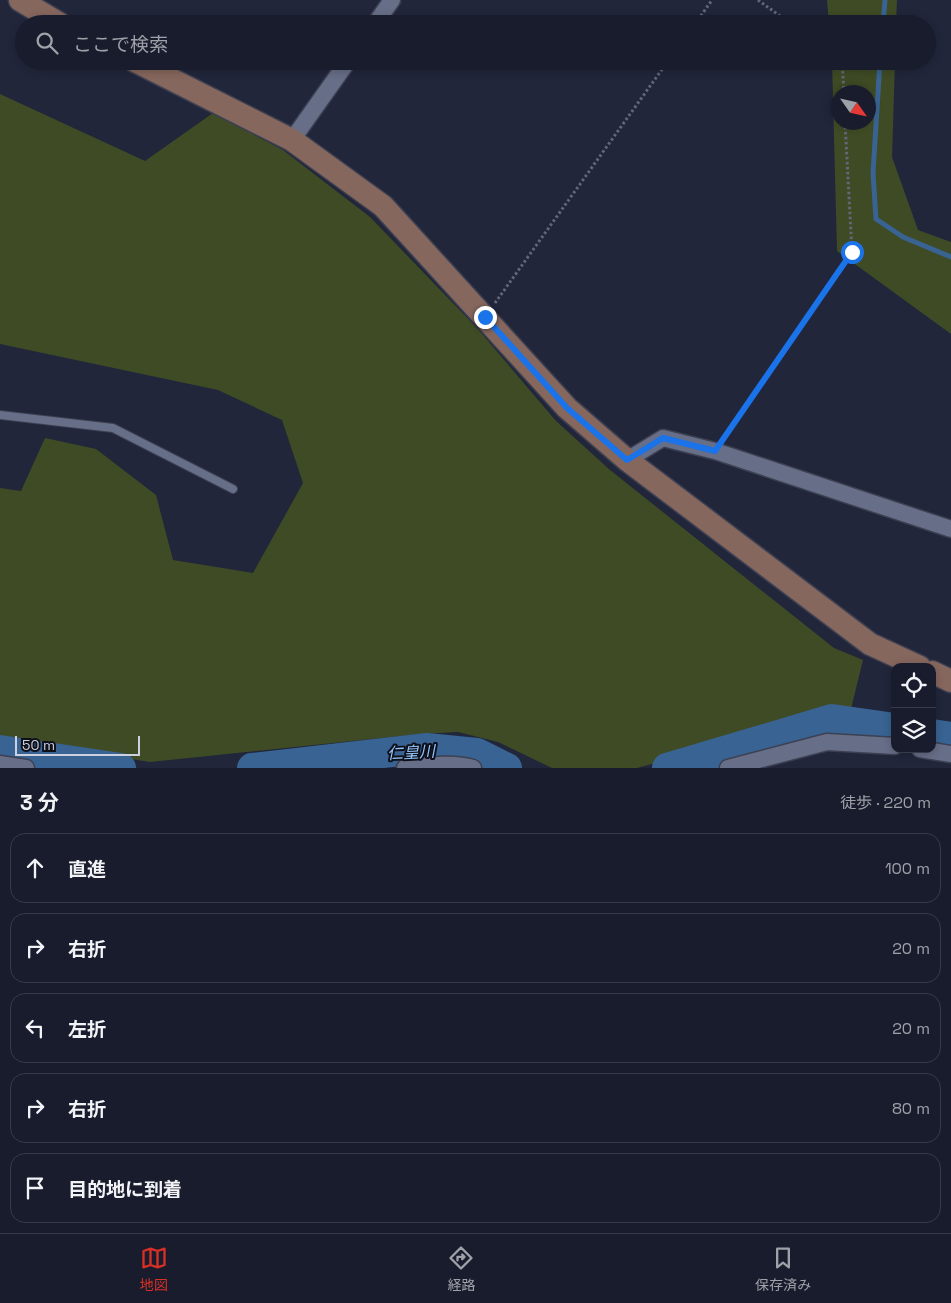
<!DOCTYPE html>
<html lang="ja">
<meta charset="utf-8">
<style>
:root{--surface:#191c2c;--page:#262938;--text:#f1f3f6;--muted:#9fa1a9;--line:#373a48;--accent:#d93025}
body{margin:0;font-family:"Space Grotesk","Noto Sans JP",sans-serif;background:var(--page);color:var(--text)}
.controls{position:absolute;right:15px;bottom:15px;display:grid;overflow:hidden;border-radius:10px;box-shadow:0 2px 8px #0003}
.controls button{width:45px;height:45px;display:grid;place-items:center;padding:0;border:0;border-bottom:1px solid var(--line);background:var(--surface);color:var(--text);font:25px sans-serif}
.compass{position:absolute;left:831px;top:85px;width:45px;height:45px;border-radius:50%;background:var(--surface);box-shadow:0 2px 8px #0003;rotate:124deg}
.scale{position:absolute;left:15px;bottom:12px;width:125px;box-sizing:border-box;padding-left:5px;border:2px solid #cdd0df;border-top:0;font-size:14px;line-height:18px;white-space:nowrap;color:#cdd0df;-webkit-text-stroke:4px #0d0f19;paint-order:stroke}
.stop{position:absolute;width:15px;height:15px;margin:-11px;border:4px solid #1a73e8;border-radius:50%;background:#fff}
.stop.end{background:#1a73e8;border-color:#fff;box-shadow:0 1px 5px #0008}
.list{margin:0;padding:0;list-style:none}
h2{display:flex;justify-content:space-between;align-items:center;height:65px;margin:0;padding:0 20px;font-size:21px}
h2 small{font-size:16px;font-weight:400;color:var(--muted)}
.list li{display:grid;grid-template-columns:32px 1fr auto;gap:15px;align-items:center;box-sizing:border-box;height:70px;margin:0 10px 10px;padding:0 10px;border:1px solid var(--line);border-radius:15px}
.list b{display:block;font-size:19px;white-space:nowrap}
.list em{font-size:16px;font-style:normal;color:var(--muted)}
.icon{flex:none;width:28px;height:28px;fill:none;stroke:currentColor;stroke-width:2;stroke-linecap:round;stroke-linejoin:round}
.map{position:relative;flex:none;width:951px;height:768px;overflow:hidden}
.search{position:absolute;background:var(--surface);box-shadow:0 2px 8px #0003;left:15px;right:15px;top:15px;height:55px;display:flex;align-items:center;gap:12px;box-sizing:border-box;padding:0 18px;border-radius:28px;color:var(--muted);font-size:19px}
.sheet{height:465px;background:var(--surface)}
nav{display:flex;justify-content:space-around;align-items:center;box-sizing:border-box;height:70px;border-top:1px solid var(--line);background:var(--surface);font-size:14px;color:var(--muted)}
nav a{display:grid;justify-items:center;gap:2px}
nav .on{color:var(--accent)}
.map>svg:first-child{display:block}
.green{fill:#3f4b25;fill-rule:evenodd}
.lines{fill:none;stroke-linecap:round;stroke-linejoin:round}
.stream{stroke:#386392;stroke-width:5}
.river{stroke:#386392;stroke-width:30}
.lane-casing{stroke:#3d4052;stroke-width:10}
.street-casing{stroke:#3d4052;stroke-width:19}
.secondary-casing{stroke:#3d4052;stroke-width:25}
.path{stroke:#63677a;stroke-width:3;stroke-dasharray:2.5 2.5;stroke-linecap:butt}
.lane{stroke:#676e87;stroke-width:8}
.street{stroke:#676e87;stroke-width:16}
.secondary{stroke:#86675e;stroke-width:22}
.route{stroke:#1a73e8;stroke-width:6}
.labels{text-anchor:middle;stroke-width:4;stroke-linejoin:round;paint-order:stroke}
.water-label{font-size:16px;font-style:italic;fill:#93c4fc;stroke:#0d0f19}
</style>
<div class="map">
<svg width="951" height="768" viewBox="0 0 951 768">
<rect width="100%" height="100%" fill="#21263b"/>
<path class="green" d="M827,0H897L896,24H829Z
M832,61H895L892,157L918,230L951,242V334L837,251ZM868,92V122H838V92Z
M0,94L145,161L213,113L283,150L370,217L477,328L556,421L610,470L834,648L863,660L851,709L637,768H552L498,742L458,732L420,734L150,762L0,738V488L21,491L45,438L96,449L156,495L173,560L253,573L303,483L282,420L218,390L0,344Z"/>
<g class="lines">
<path class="stream" d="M883,24L885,0
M880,61L873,173L876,219L903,237L951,257"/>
<path class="river" d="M932,734L951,737
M0,750L121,768
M252,768L427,748L477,753L507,768
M667,768L832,719L895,728"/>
<g class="lane-casing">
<path id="lane" d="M0,415L113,428L233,489"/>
</g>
<g class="street-casing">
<path id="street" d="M375,24L392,0
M292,140L348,61
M627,460L663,438L715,451L951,529
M920,749L951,754
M0,764L26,768
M405,768C426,766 453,762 473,768
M728,768L827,742L895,746"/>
</g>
<g class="secondary-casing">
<path id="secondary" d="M20,0L60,24
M135,61L292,140L383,206L567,408L627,460L870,644L920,667
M932,672L951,681"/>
</g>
<path class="path" d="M758,0L791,24
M695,24L712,0
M842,61L844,92
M495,303L668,61
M723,439L852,252L845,122"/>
<use href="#lane" class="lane"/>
<use href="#street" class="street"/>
<use href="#secondary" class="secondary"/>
</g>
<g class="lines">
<path class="route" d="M485,317L567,408L627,460L663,438L715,451L852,252"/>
</g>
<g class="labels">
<g class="water-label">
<text transform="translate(411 752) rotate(-3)" y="6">仁皇川</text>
</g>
</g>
</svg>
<div class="controls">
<button><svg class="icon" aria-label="locate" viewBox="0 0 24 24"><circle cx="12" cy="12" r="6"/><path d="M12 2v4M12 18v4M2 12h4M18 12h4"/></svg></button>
<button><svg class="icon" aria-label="layers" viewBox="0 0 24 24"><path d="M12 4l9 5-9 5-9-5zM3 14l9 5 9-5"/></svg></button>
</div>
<svg class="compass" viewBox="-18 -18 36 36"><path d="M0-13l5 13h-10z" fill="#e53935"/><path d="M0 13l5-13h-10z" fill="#9fa1a9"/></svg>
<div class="scale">50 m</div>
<div class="stop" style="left:852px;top:252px"></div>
<div class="stop end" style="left:485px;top:317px"></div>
<div class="search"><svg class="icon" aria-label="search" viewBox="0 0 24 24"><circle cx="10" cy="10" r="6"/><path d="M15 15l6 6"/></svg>ここで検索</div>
</div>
<section class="sheet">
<h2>3 分<small>徒歩 · 220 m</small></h2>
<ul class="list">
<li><svg class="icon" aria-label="ahead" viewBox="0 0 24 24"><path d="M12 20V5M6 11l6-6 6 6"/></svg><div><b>直進</b></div><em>100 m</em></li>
<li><svg class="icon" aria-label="right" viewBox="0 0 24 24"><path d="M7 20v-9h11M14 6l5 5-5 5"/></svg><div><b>右折</b></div><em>20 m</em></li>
<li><svg class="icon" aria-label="left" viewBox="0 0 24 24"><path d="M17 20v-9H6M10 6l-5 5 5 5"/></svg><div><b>左折</b></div><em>20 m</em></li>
<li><svg class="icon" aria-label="right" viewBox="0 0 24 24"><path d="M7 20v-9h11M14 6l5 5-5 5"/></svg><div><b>右折</b></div><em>80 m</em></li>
<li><svg class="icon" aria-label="arrive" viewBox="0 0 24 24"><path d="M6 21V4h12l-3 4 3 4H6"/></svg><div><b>目的地に到着</b></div></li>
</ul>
</section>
<nav>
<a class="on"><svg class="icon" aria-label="map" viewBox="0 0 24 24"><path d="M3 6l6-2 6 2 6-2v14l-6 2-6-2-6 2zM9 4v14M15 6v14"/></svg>地図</a>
<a><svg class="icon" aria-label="directions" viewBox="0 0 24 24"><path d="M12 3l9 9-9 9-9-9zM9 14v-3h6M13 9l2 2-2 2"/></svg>経路</a>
<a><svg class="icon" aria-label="saved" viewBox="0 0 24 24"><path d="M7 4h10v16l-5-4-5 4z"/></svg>保存済み</a>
</nav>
